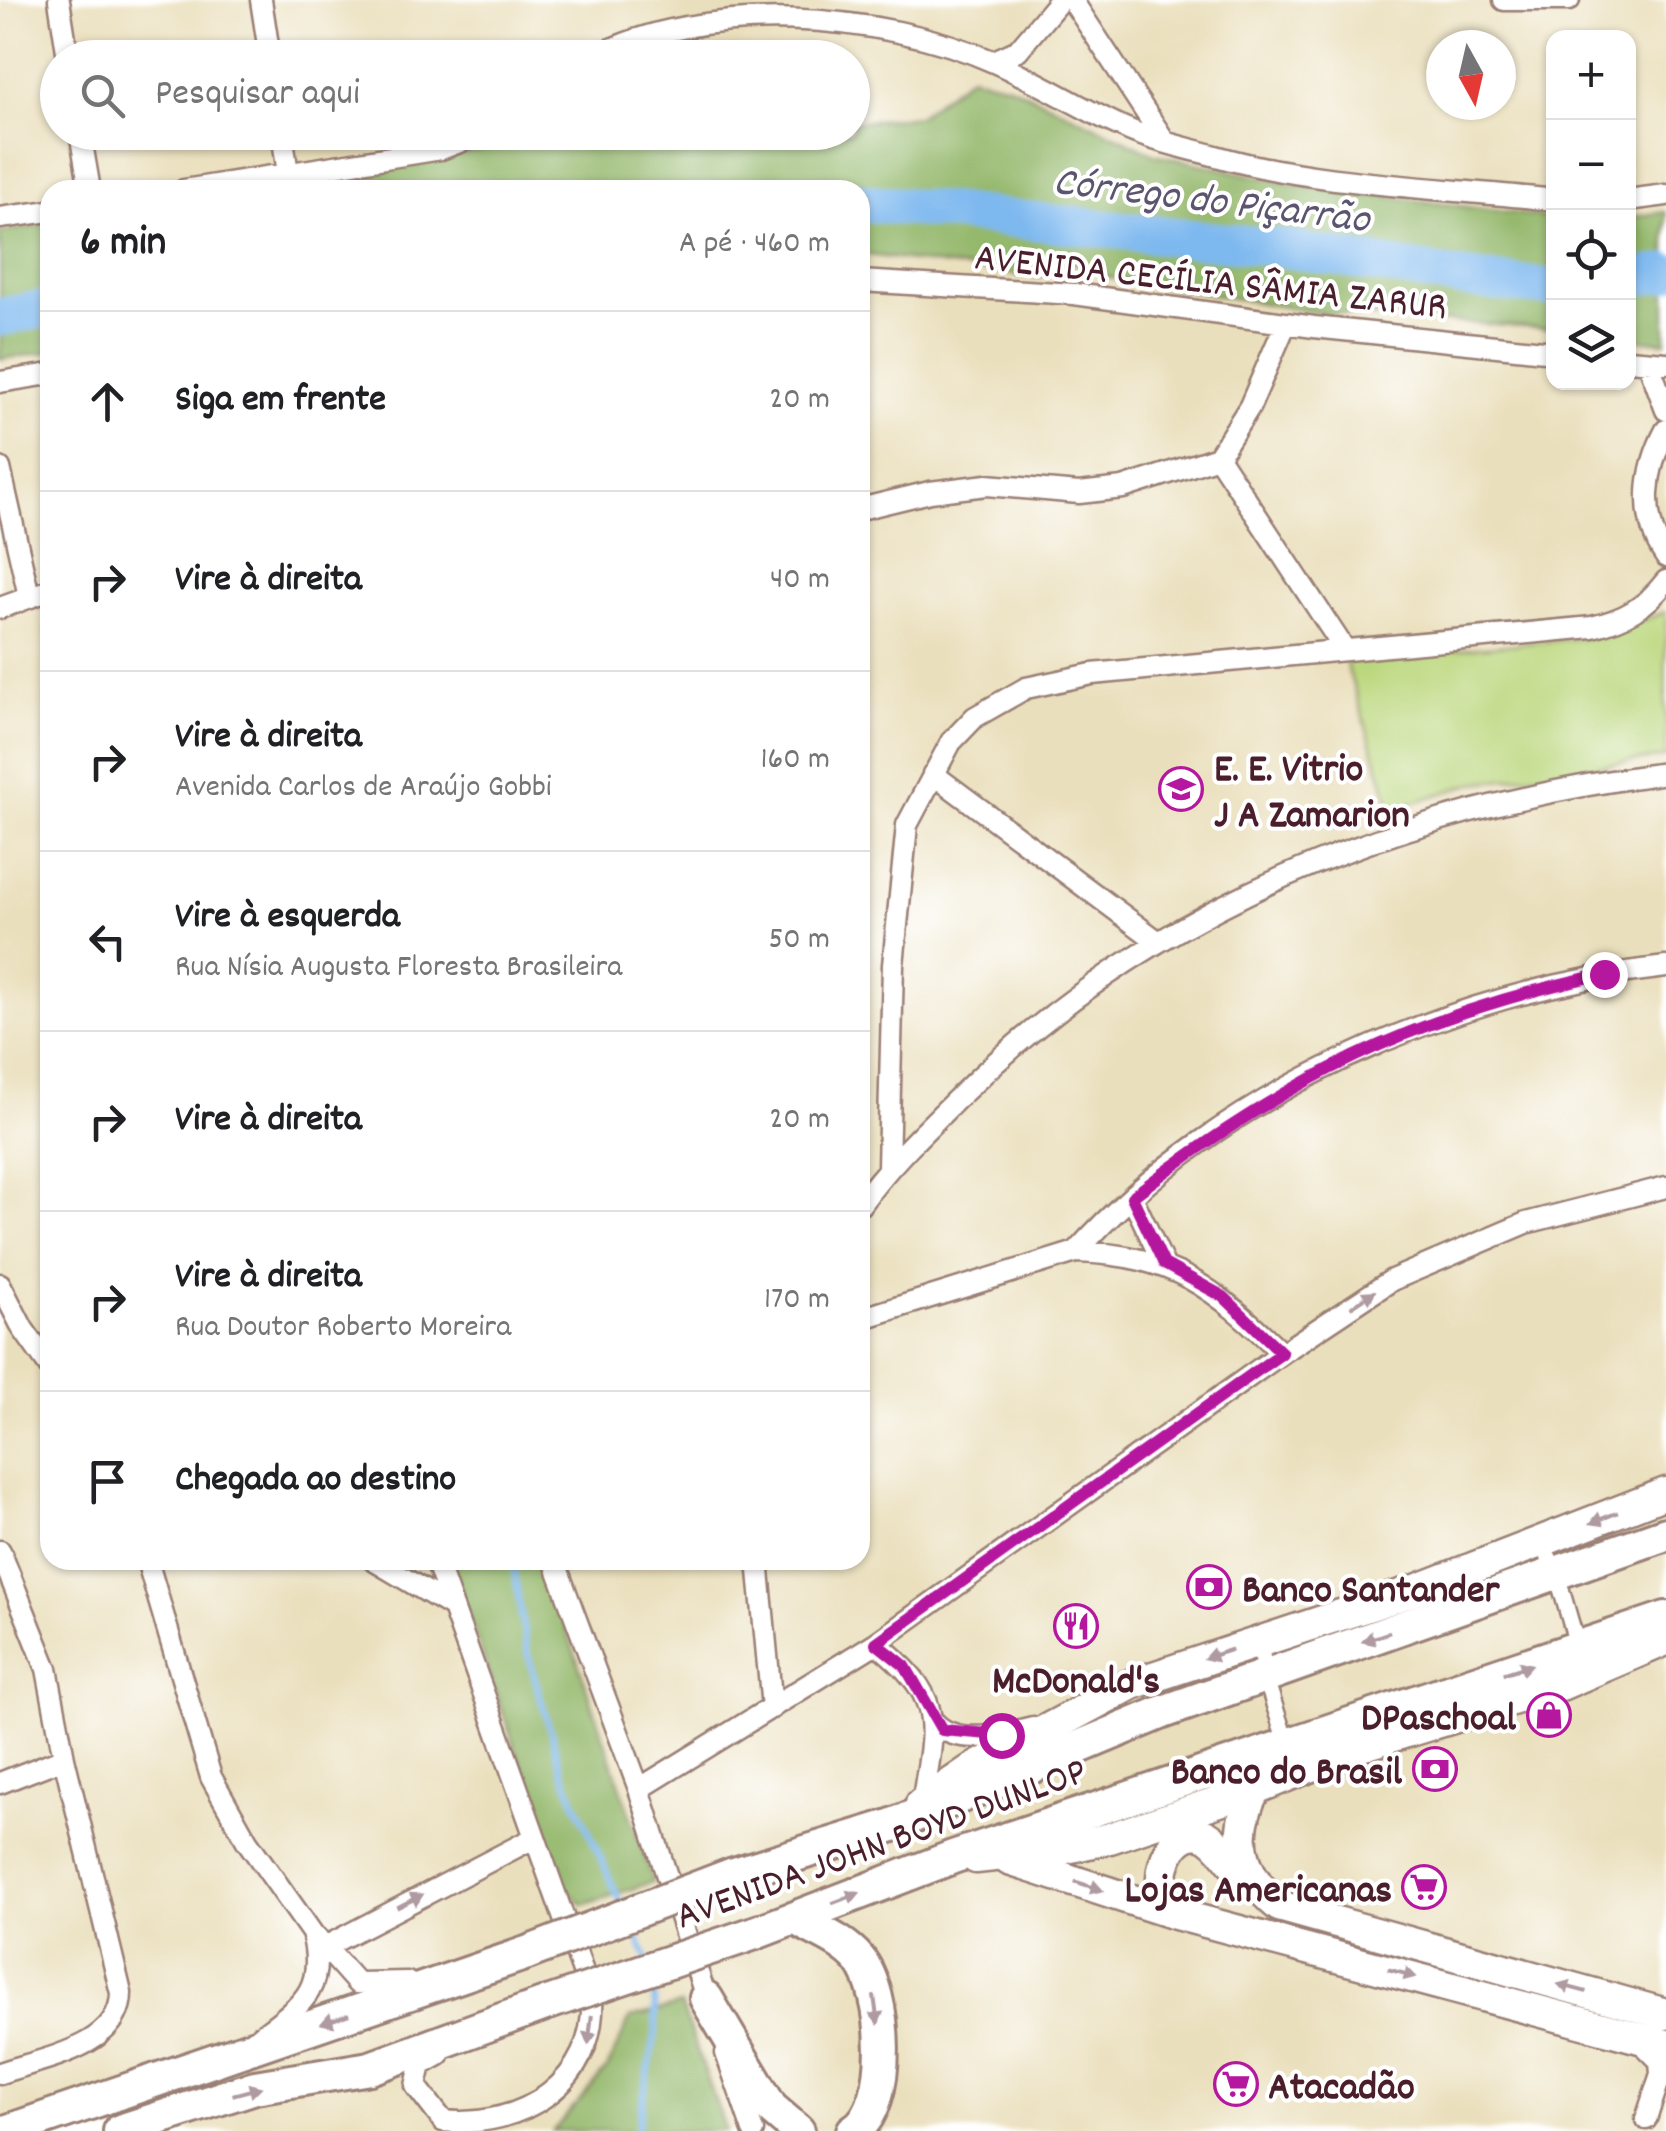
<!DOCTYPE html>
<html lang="pt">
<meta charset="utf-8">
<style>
:root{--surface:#fff;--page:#f2f2f2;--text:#202124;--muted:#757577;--line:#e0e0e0}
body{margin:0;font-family:Dekko,sans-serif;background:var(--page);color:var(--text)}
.controls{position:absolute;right:30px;top:30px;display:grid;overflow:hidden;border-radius:20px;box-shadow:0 2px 8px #0004}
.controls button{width:90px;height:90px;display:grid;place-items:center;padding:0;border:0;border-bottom:2px solid var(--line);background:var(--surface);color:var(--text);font:50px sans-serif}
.compass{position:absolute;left:1426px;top:30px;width:90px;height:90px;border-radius:50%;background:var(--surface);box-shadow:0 2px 8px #0004;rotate:172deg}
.stop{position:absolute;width:30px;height:30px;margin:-22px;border:8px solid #b5179e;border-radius:50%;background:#fff}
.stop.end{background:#b5179e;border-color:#fff;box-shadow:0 2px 10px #0008}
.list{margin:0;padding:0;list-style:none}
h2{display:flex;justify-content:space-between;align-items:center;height:130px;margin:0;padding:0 40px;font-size:42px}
h2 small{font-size:32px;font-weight:400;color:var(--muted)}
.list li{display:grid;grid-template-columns:65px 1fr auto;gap:30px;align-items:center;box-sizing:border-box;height:180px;padding:0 40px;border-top:2px solid var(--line)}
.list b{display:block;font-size:38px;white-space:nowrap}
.list p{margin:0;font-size:32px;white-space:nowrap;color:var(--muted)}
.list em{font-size:32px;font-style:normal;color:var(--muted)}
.icon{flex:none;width:55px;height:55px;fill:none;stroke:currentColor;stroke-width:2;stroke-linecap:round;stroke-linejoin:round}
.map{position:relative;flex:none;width:1666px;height:2131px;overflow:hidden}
.search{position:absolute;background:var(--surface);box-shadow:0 2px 8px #0004;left:40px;top:40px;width:830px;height:110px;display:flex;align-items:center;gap:25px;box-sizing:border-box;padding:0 35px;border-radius:55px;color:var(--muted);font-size:38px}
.panel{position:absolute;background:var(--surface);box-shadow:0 2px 8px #0004;left:40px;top:180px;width:830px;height:1390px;border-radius:30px}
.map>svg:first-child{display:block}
.green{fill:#bbd77d;stroke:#827b54;stroke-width:2.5}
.forest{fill:#94b86c;stroke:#6f6c4c;stroke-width:2.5}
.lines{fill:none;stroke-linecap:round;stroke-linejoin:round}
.stream{stroke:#7db8ef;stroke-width:6}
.river{stroke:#7db8ef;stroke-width:38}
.pedestrian-casing{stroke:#9a7f74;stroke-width:20}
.minor-casing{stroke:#9a7f74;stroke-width:25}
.secondary-casing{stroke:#9a7f74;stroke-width:35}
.primary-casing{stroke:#9a7f74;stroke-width:38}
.pedestrian{stroke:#fff;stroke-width:15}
.minor{stroke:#fff;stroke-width:20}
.secondary{stroke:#fff;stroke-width:30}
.primary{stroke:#fff;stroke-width:32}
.primary-bridge-casing{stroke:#9a7f74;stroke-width:38;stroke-linecap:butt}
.primary-bridge{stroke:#fff;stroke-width:32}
.oneway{fill:#ae9aa0}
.route{stroke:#b5179e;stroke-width:12}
.labels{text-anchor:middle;stroke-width:8;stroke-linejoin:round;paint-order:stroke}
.street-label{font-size:40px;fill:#4a1f2b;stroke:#fff}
.poi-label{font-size:40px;font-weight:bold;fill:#4a1f2b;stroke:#fff;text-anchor:start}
.water-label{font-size:42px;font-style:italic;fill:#5c5570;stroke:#fff}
</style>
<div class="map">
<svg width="1666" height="2131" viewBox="0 0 1666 2131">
<rect width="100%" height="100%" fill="#fff"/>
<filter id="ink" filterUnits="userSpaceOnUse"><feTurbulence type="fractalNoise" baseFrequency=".01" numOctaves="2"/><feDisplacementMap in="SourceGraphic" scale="20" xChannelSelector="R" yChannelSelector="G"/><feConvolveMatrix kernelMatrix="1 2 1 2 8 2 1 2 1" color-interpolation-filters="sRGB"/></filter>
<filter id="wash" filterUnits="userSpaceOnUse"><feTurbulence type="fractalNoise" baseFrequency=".0048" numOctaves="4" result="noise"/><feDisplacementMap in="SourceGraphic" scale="40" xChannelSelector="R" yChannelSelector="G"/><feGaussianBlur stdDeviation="2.25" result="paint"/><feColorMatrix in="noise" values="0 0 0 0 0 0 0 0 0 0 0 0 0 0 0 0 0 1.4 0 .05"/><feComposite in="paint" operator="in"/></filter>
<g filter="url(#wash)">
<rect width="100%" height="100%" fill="#eadfbc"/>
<path class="green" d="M1666,612V757L1475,783L1392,809L1345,660L1593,637Z"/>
<path class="forest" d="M970,76L1009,85L1154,154L1297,185L1553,218V329L1315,312L1111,278L1073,263L1038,278L860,254V190H280L511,144L617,133L852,132L853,123L918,116Z
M1666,212V342L1629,338V217Z
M50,224V352L0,359V232Z
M449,1560H543L653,1882L583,1905L564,1887Z
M681,2005L726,2131H553L608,2067L630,2018Z"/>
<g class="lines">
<path class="stream" d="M512,1560L527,1651L562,1771L621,1904
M631,1924L647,1958
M637,2131L656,2031L653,1979"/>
<path class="river" d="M860,202L1280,248L1464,279L1554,288
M1628,279L1666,272
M0,317L50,308"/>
</g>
</g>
<g filter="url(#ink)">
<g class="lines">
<g class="pedestrian-casing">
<path id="pedestrian" d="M1542,1543L1557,1575L1579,1651
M1260,1640L1265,1676L1287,1745"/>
</g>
<g class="minor-casing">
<path id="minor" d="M59,0L68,58
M261,0L270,58
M1072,0L1164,140
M1504,0H1569
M593,58C701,0 881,12 994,62C1040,82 1083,110 1129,130C1156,142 1188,148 1216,156C1316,185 1449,188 1554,200
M994,61L1018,50L1060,0
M80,132L90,190
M282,132L288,174
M184,190L441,149L486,132
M1628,200L1666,195
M0,218L50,211
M860,281L1074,294L1314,327L1554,352
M1628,360L1666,363
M1648,362L1666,410
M0,382L50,374
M1666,430C1645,469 1639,518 1666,557
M1218,457L1345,650
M0,468L29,596
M860,509L930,492L987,485L1079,493L1123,488L1218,457L1250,406L1286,323
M0,608L50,590
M933,774L1156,940
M888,1167L893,965L907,825L951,742L975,717L1026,688L1092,674L1592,627C1625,619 1645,608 1666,581
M1132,1197L1164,1265
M860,1205C890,1163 926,1130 962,1094C1155,905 1401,807 1666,773
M1076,1252C1221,1091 1454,990 1666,967
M0,1284L23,1329L50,1367
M860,1319L1076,1252C1175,1255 1214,1288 1282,1353
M0,1551L47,1669L64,1758L121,1993C121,2047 41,2059 0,2073
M147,1560L211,1777L247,1841L312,1933C327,1992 300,2005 258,2038
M373,1560L449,1605
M436,1560L592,1997C597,2082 522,2129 443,2121L416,2086L421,2065L439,2055
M554,1560L639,1789L709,2007
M758,1560L772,1708
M876,1643C946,1699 935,1723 922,1804
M935,1723C957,1747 1006,1734 1033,1727
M0,1783L64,1758
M639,1789L876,1643L1282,1353L1392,1280L1526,1223L1666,1187
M317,1938L357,1983L407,1982
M317,1951L532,1839
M1641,2042L1660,2061L1661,2074L1646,2119
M726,2053L753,2131"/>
</g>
<g class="secondary-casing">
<path id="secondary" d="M1255,1789C1231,1834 1240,1875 1279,1906L1666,2014
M921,1804L971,1770L1132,1684L1416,1590L1666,1493
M976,1858L1063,1849L1110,1838L1255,1789L1361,1746L1561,1685L1666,1640
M1009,1860L1172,1913L1666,2045
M1172,1913C1169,1904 1162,1893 1162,1884C1160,1863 1175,1829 1201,1834C1219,1838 1232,1866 1246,1878"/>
</g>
<g class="primary-casing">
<path id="primary" d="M731,1875L890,1826L1163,1712L1666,1534
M795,1918C816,1931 842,1939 859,1959C887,1992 894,2107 853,2131
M755,1933L953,1857L1666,1618
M706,1998L771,2108L798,2131
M8,2131L527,1953
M120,2131L255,2087L370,2068L548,2003"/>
</g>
<use href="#pedestrian" class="pedestrian"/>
<use href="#minor" class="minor"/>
<use href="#secondary" class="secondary"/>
<use href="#primary" class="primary"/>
<g class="primary-bridge-casing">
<path id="primary-bridge" d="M527,1953L731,1875
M548,2003L755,1933"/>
</g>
<use href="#primary-bridge" class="primary-bridge"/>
</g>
<defs><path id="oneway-solid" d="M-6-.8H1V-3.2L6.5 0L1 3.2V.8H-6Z" transform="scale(2.5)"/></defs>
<g class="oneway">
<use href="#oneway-solid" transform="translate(1363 1299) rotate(-34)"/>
<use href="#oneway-solid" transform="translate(1604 1518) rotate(158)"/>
<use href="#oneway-solid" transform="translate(1376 1637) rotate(161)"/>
<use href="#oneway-solid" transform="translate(1218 1654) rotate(162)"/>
<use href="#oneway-solid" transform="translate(1518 1669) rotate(-17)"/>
<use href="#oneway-solid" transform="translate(1089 1886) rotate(18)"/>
<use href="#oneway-solid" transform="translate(846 1898) rotate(-21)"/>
<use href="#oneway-solid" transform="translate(410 1901) rotate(-27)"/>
<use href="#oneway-solid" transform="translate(1402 1973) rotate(15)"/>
<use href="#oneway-solid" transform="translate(1572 1988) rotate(-165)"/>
<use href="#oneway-solid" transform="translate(876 2010) rotate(82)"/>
<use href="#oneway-solid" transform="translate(335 2019) rotate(161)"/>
<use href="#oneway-solid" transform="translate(590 2030) rotate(97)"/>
<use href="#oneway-solid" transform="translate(247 2091) rotate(-15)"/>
</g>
</g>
<g class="lines" filter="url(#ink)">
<path class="route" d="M1001,1735L942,1730L905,1666L876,1643L1282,1353L1224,1297L1164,1264L1132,1197C1285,1079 1414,1015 1604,974"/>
</g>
<defs>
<g id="school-ring" transform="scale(2.25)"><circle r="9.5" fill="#fff" stroke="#b5179e" stroke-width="1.5"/><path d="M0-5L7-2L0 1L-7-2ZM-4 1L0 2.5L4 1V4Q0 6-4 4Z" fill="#b5179e"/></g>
<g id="bank-ring" transform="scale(2.25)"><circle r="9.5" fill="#fff" stroke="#b5179e" stroke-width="1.5"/><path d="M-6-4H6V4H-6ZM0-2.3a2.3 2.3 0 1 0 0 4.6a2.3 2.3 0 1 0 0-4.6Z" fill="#b5179e"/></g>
<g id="restaurant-ring" transform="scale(2.25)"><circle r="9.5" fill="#fff" stroke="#b5179e" stroke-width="1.5"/><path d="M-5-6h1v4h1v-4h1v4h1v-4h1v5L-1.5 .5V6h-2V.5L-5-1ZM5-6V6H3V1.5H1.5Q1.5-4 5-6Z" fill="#b5179e"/></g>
<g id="shop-ring" transform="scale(2.25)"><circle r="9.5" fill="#fff" stroke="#b5179e" stroke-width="1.5"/><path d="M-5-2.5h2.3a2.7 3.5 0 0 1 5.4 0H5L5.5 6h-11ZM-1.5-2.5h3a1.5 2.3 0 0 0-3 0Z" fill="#b5179e"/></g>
<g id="supermarket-ring" transform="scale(2.25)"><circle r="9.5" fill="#fff" stroke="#b5179e" stroke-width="1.5"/><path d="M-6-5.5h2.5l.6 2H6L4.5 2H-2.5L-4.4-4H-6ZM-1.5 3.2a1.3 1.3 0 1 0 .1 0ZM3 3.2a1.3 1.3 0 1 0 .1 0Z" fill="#b5179e"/></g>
</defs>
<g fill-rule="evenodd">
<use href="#school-ring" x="1181" y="789"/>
<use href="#bank-ring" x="1209" y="1587"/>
<use href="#restaurant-ring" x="1076" y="1626"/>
<use href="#shop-ring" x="1549" y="1715"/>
<use href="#bank-ring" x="1435" y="1769"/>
<use href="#supermarket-ring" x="1424" y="1887"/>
<use href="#supermarket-ring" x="1236" y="2084"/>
</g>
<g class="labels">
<g class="street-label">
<text transform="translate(1211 279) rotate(6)" y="14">AVENIDA CECÍLIA SÂMIA ZARUR</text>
<text transform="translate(880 1841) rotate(-20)" y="14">AVENIDA JOHN BOYD DUNLOP</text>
</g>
<g class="poi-label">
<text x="1214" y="780">E. E. Vitrio<tspan x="1214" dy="46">J A Zamarion</tspan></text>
<text x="1242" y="1601">Banco Santander</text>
<text x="1076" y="1692" text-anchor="middle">McDonald's</text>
<text x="1516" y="1729" text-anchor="end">DPaschoal</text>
<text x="1402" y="1783" text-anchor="end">Banco do Brasil</text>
<text x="1392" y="1901" text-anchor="end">Lojas Americanas</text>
<text x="1268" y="2098">Atacadão</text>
</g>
<g class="water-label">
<text transform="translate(1212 197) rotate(7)" y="15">Córrego do Piçarrão</text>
</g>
</g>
</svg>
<div class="controls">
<button>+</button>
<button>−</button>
<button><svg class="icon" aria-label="locate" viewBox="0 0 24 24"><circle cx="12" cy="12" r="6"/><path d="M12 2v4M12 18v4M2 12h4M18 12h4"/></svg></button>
<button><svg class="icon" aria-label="layers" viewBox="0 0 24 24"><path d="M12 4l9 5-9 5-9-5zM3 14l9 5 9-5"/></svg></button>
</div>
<svg class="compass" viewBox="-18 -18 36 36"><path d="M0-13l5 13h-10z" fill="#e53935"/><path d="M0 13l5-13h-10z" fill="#757577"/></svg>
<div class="stop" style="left:1001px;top:1735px"></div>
<div class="stop end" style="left:1604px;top:974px"></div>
<div class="search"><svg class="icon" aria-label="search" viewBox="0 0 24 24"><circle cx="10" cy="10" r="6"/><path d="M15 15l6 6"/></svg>Pesquisar aqui</div>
<section class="panel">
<h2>6 min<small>A pé · 460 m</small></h2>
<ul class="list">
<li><svg class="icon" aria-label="ahead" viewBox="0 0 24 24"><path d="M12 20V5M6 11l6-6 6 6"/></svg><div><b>Siga em frente</b></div><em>20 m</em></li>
<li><svg class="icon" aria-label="right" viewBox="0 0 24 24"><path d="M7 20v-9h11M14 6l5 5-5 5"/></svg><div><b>Vire à direita</b></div><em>40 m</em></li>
<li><svg class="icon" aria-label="right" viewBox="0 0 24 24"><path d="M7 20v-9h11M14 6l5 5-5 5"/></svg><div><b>Vire à direita</b><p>Avenida Carlos de Araújo Gobbi</p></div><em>160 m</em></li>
<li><svg class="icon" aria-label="left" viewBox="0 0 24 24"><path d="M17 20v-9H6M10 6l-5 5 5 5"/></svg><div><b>Vire à esquerda</b><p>Rua Nísia Augusta Floresta Brasileira</p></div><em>50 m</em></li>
<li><svg class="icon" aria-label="right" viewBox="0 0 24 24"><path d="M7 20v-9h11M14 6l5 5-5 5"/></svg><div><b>Vire à direita</b></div><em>20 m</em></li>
<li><svg class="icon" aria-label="right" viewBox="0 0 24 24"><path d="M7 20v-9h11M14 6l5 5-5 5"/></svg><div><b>Vire à direita</b><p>Rua Doutor Roberto Moreira</p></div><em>170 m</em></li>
<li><svg class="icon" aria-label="arrive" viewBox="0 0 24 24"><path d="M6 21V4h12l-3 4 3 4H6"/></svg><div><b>Chegada ao destino</b></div></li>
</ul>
</section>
</div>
